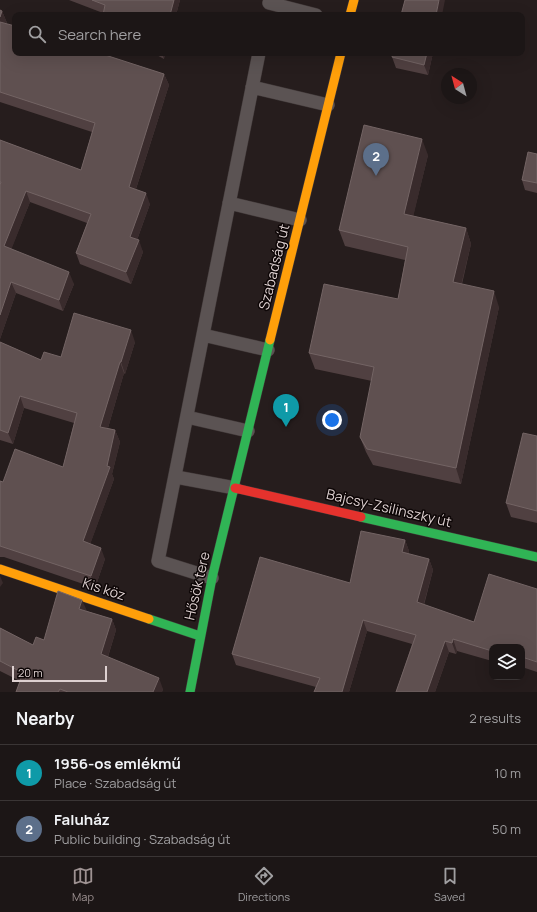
<!DOCTYPE html>
<meta charset="utf-8">
<style>
:root{--surface:#1c1616;--page:#251f1f;--text:#f1f3f6;--muted:#a09fa1;--line:#3a3535;--accent:#9e9292}
body{margin:0;font-family:Manrope,sans-serif;background:var(--page);color:var(--text)}
.controls{position:absolute;right:12px;bottom:12px;display:grid;overflow:hidden;border-radius:8px;box-shadow:0 4px 16px #0002}
.controls button{width:36px;height:36px;display:grid;place-items:center;padding:0;border:0;border-bottom:1px solid var(--line);background:var(--surface);color:var(--text);font:20px sans-serif}
.compass{position:absolute;left:441px;top:68px;width:36px;height:36px;border-radius:50%;background:var(--surface);box-shadow:0 4px 16px #0002;rotate:324deg}
.scale{position:absolute;left:12px;bottom:10px;width:95px;box-sizing:border-box;padding-left:4px;border:2px solid #ded1d1;border-top:0;font-size:11px;line-height:14px;white-space:nowrap;color:#ded1d1;-webkit-text-stroke:3px #0d0606;paint-order:stroke}
.you{position:absolute;left:332px;top:420px;width:14px;height:14px;margin:-10px;border:3px solid #fff;border-radius:50%;background:#1a73e8;box-shadow:0 0 0 6px #1a73e833}
.badge{display:grid;place-items:center;width:26px;height:26px;border-radius:50%;background:var(--accent);color:#fff;font-size:13px;font-weight:700}
.pin{position:absolute;translate:-50% -33px;filter:drop-shadow(0 1px 2px #0008)}
.pin::after{content:'';position:absolute;top:21px;width:14px;height:12px;background:inherit;clip-path:polygon(0 0,100% 0,50% 100%)}
.list{margin:0;padding:0;list-style:none}
h2{display:flex;justify-content:space-between;align-items:center;height:52px;margin:0;padding:0 16px;font-size:17px}
h2 small{font-size:13px;font-weight:400;color:var(--muted)}
.list li{display:grid;grid-template-columns:26px 1fr auto;gap:12px;align-items:center;box-sizing:border-box;height:56px;padding:0 16px;border-top:1px solid var(--line)}
.list b{display:block;font-size:15px;white-space:nowrap}
.list p{margin:0;font-size:13px;white-space:nowrap;color:var(--muted)}
.list em{font-size:13px;font-style:normal;color:var(--muted)}
.icon{flex:none;width:22px;height:22px;fill:none;stroke:currentColor;stroke-width:2;stroke-linecap:round;stroke-linejoin:round}
.map{position:relative;flex:none;width:537px;height:692px;overflow:hidden}
.search{position:absolute;background:var(--surface);box-shadow:0 4px 16px #0002;left:12px;right:12px;top:12px;height:44px;display:flex;align-items:center;gap:10px;box-sizing:border-box;padding:0 14px;border-radius:8px;color:var(--muted);font-size:15px}
.sheet{height:164px;background:var(--surface)}
nav{display:flex;justify-content:space-around;align-items:center;box-sizing:border-box;height:56px;border-top:1px solid var(--line);background:var(--surface);font-size:11px;color:var(--muted)}
nav a{display:grid;justify-items:center;gap:2px}
nav .on{color:var(--accent)}
.map>svg:first-child{display:block}
.lines{fill:none;stroke-linecap:round;stroke-linejoin:round}
.lane-casing{stroke:#403838;stroke-width:14}
.fast-casing{stroke:#403838;stroke-width:10}
.slow-casing{stroke:#403838;stroke-width:10}
.jam-casing{stroke:#403838;stroke-width:10}
.lane{stroke:#5b5353;stroke-width:13}
.fast{stroke:#30b455;stroke-width:9}
.slow{stroke:#ff9f0a;stroke-width:9}
.jam{stroke:#e5322d;stroke-width:9}
.wall{fill:#504041}
.shaded-wall{fill:#392b2c}
.building{fill:#5f5050;stroke:#736464}
.labels{text-anchor:middle;stroke-width:3;stroke-linejoin:round;paint-order:stroke}
.street-label{font-size:14px;fill:#ded1d1;stroke:#0d0606}
</style>
<div class="map">
<svg width="537" height="692" viewBox="0 0 537 692">
<rect width="100%" height="100%" fill="#261d1d"/>
<g class="lines">
<g class="lane-casing">
<path id="lane" d="M269,3L316,15
M252,87L328,105
M229,203L300,220
M203,335L268,350
M187,417L248,431
M176,477L235,488
M212,578L158,561L259,53"/>
</g>
<g class="fast-casing">
<path id="fast" d="M361,517L537,557
M149,619L200,636
M190,692L212,578L270,340"/>
</g>
<g class="slow-casing">
<path id="slow" d="M350,15L354,0
M270,340L341,53
M0,569L149,619"/>
</g>
<g class="jam-casing">
<path id="jam" d="M235,488L361,517"/>
</g>
<use href="#lane" class="lane"/>
<use href="#fast" class="fast"/>
<use href="#slow" class="slow"/>
<use href="#jam" class="jam"/>
</g>
<path class="wall" d="M69,0H180L176,15H103V13Z
M0,10L2,11L7,23L6,24L164,74L169,85L136,189L150,204L137,240L143,252L131,284L80,264L76,253L87,223L30,202L11,249L74,284L63,311L16,293L0,339V140L81,170L92,132L0,102Z
M153,53H165L164,59Z
M393,53H433L428,75L396,68L392,57Z
M537,154V193L525,190L522,180Z
M428,155L413,216L466,228L471,244L462,284L499,307L461,484L373,465L366,452L360,437L372,381L315,369L309,353L398,299L405,260L345,246L339,230Z
M0,342L41,360L61,357L135,342L125,374L124,373L108,428L115,430L120,442L112,474L114,479L90,544L105,559L95,588L4,557H0V481L3,482L63,467L74,423L24,408L13,444L0,440Z
M537,436V523L511,517L506,503Z
M405,540L409,551L408,554L429,559L433,570L424,605L474,622L537,589V672L522,667V647H492V661L457,651L456,654L449,652L435,692H396L412,644L367,631L349,692H314L316,687L236,665L232,654L350,583Z
M86,611L112,619L116,630L108,657L163,689L162,692H16L20,681L0,671V628L33,645L44,640Z"/>
<path class="shaded-wall" d="M174,0H180L176,15H170Z
M439,0H445L442,15H436Z
M2,11L7,23L3,33L0,25V17Z
M162,53H165L164,59Z
M427,53H433L428,75L424,65Z
M164,74L169,85L133,198L129,187Z
M422,139L428,155L410,230L404,214Z
M26,191L30,202L8,258L4,246Z
M146,193L150,204L134,248L130,237Z
M466,228L471,244L458,298L453,282Z
M139,240L143,252L131,284L126,272Z
M69,272L74,284L63,311L59,300Z
M11,282L16,293L0,339V315Z
M494,291L499,307L461,484L456,468Z
M131,330L135,342L125,374L121,362Z
M120,362L124,373L105,438L100,427Z
M20,396L24,408L13,444L8,433Z
M115,430L120,442L112,474L114,479L87,553L83,541L107,466Z
M405,540L409,551L406,563L402,552Z
M101,548L105,559L95,588L91,576Z
M429,559L433,570L421,614L417,602Z
M0,576L3,583L0,587Z
M82,600L87,611L79,609Z
M112,619L116,630L105,666L101,654Z
M363,620L367,631L349,692H342Z
M453,639L457,651L456,654L452,643Z
M445,641L449,652L435,692H427Z
M159,678L163,689L162,692H153Z"/>
<path class="building" d="M92,0H174L170,15H103L105,5Z
M405,0H439L436,15H401Z
M0,10L2,11L0,17Z
M0,22L15,26V53H99L164,74L129,187L146,193L130,237L139,240L126,272L76,253L91,214L26,191L4,246L69,272L59,300L11,282L0,315V185L1,182H0V140L81,170L95,123L0,92Z
M393,53H427L424,65L392,57Z
M364,125L422,139L404,214L466,228L453,282L494,291L456,468L367,449L360,437L374,367L309,353L324,284L398,299L408,247L339,230Z
M528,152L537,154V183L522,180Z
M74,313L131,330L121,362H120L100,427L115,430L107,466L110,467L83,541L101,548L91,576L0,546V481L3,482L15,449L63,467L77,413L20,396L8,433L0,430V342L41,360L44,352L61,357Z
M523,433L537,436V511L506,503Z
M361,531L405,540L402,552L429,559L417,602L474,622L489,574L537,589V662L522,657V647H492V651L453,639L452,643L445,641L427,692H396L416,635L363,620L342,692H314L320,678L232,654L260,557L350,583Z
M58,591L82,600L79,609L112,619L101,654L159,678L153,692H68L60,689L58,692H16L23,673L0,661V628L33,645L36,637L44,640Z"/>
<g class="labels">
<g class="street-label">
<text transform="translate(274 267) rotate(-76)" y="5">Szabadság út</text>
<text transform="translate(389 508) rotate(13)" y="5">Bajcsy-Zsilinszky út</text>
<text transform="translate(197 586) rotate(-77)" y="5">Hősök tere</text>
<text transform="translate(104 589) rotate(18)" y="5">Kis köz</text>
</g>
</g>
</svg>
<div class="controls">
<button><svg class="icon" aria-label="layers" viewBox="0 0 24 24"><path d="M12 4l9 5-9 5-9-5zM3 14l9 5 9-5"/></svg></button>
</div>
<svg class="compass" viewBox="-18 -18 36 36"><path d="M0-13l5 13h-10z" fill="#e53935"/><path d="M0 13l5-13h-10z" fill="#a09fa1"/></svg>
<div class="scale">20 m</div>
<div class="you"></div>
<div class="pin badge" style="left:286px;top:427px;background:#0f9aa8">1</div>
<div class="pin badge" style="left:376px;top:176px;background:#5c6f8a">2</div>
<div class="search"><svg class="icon" aria-label="search" viewBox="0 0 24 24"><circle cx="10" cy="10" r="6"/><path d="M15 15l6 6"/></svg>Search here</div>
</div>
<section class="sheet">
<h2>Nearby<small>2 results</small></h2>
<ul class="list">
<li><span class="badge" style="background:#0f9aa8">1</span><div><b>1956-os emlékmű</b><p>Place · Szabadság út</p></div><em>10 m</em></li>
<li><span class="badge" style="background:#5c6f8a">2</span><div><b>Faluház</b><p>Public building · Szabadság út</p></div><em>50 m</em></li>
</ul>
</section>
<nav>
<a class="on"><svg class="icon" aria-label="map" viewBox="0 0 24 24"><path d="M3 6l6-2 6 2 6-2v14l-6 2-6-2-6 2zM9 4v14M15 6v14"/></svg>Map</a>
<a><svg class="icon" aria-label="directions" viewBox="0 0 24 24"><path d="M12 3l9 9-9 9-9-9zM9 14v-3h6M13 9l2 2-2 2"/></svg>Directions</a>
<a><svg class="icon" aria-label="saved" viewBox="0 0 24 24"><path d="M7 4h10v16l-5-4-5 4z"/></svg>Saved</a>
</nav>
